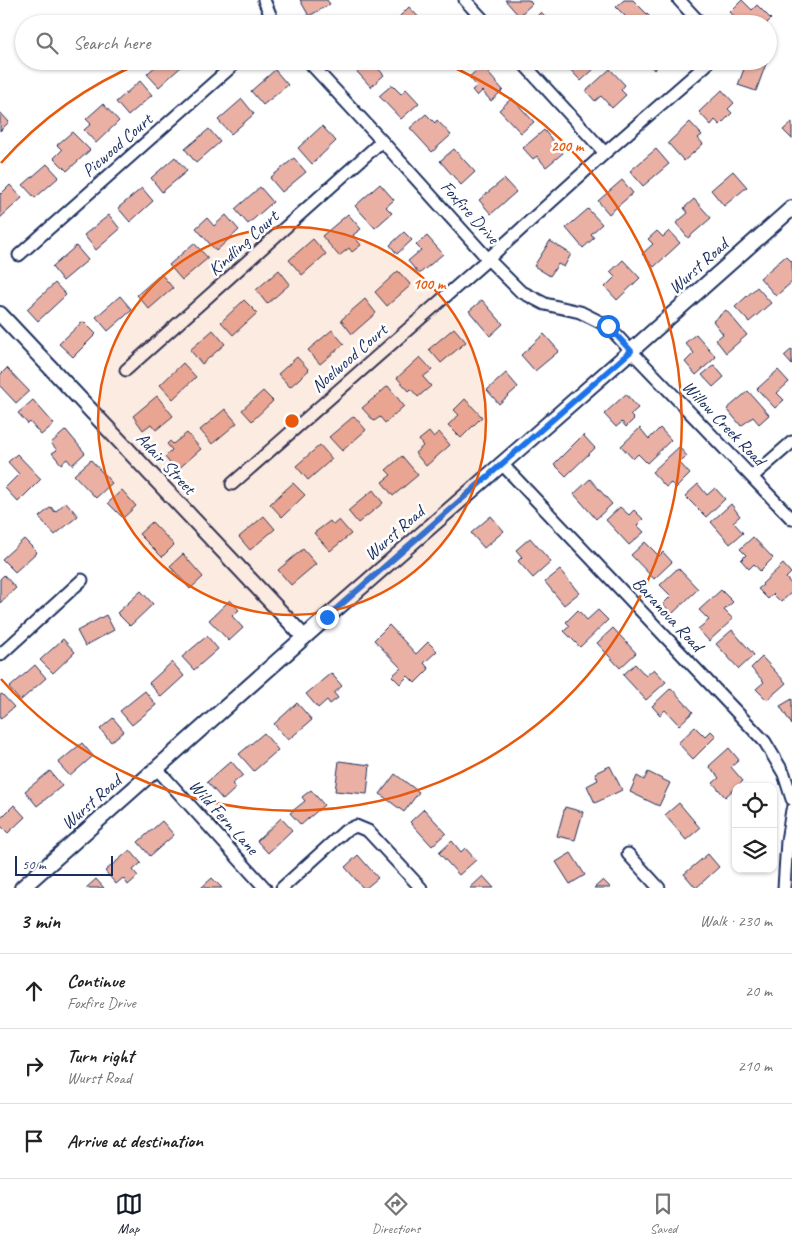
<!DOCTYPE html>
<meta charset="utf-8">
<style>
:root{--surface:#fff;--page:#f6f6f6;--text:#222;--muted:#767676;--line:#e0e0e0;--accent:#111827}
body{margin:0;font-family:Caveat,sans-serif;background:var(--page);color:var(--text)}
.controls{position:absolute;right:15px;bottom:15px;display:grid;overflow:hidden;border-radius:10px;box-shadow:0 1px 4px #0004}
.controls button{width:45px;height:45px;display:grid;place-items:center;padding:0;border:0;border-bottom:1px solid var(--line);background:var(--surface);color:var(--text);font:25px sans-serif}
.scale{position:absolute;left:15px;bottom:12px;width:98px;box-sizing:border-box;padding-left:5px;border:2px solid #1b2f5e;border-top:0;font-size:14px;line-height:18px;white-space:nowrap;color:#1b2f5e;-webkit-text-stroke:4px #fff;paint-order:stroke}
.stop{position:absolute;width:15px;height:15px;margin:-11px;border:4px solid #1a73e8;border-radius:50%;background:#fff}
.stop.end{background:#1a73e8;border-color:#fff;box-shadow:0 1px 5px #0008}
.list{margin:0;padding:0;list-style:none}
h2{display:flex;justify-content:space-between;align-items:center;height:65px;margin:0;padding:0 20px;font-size:21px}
h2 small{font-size:16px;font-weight:400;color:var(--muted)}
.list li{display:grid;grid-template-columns:32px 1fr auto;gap:15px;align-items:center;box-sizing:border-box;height:75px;padding:0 20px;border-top:1px solid var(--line)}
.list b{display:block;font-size:19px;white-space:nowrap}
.list p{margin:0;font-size:16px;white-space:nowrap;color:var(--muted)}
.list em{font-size:16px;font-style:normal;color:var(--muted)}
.icon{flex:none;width:28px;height:28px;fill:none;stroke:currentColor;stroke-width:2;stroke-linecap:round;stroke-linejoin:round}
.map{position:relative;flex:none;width:792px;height:888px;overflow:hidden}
.search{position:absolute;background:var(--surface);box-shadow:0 1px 4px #0004;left:15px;right:15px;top:15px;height:55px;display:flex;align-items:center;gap:12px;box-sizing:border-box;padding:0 18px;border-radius:28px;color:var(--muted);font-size:19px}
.sheet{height:290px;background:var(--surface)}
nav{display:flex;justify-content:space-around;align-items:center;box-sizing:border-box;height:70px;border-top:1px solid var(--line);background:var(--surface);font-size:14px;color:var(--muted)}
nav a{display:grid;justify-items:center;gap:2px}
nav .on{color:var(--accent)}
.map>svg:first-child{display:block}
.building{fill:#eab0a4;stroke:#1b2f5e}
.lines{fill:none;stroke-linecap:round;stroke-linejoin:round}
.minor-casing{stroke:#1b2f5e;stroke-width:15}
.tertiary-casing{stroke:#1b2f5e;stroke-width:18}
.minor{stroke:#fff;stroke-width:11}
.tertiary{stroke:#fff;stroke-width:14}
.route{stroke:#1a73e8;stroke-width:6}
.ring{fill:none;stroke:#e8590c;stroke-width:2.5}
.labels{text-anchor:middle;stroke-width:5;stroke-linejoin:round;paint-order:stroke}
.street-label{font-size:18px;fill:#1b2f5e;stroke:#fff}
.centre{fill:#e8590c;stroke:#fff;stroke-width:2.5}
.ring-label{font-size:15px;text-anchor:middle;font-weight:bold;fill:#e8590c;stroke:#fff;stroke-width:5;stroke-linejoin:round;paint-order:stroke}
</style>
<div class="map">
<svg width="792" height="888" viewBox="0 0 792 888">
<rect width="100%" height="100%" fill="#fff"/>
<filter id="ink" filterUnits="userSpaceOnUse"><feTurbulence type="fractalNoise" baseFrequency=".02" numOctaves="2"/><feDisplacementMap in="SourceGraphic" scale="10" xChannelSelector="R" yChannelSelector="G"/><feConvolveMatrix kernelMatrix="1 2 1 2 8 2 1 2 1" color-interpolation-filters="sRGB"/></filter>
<g filter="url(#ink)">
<path class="building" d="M300,0H327L330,4L309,16Z
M505,0H529L532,4L519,16Z
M624,0H633L651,18L645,24H633L616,7Z
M742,0L752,10L757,5L771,19L766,24H741L730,12Z
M409,7L425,24H399L396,20Z
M541,12L552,24H529Z
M161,61H178L182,66L159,87L147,74Z
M352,61H371L384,75L371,87L349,63Z
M562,61H587L594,69L581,81Z
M646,61H664L654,70Z
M747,61H767L756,91L738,85Z
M482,66L503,90L491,101L482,91L477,96L472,90L477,86L469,77Z
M610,69L625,85L621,90L626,95L612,108L601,96L595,101L586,91Z
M275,70L288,85L263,105L251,91Z
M140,81L152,95L128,116L116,102Z
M392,85L401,94L406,89L419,103L401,119L379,96Z
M722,90L734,103L728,109L732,113L720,125L715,120L711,125L699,112Z
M512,98L534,122L521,133L499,110Z
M242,99L254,114L231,134L218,120Z
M103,104L119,121L96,143L84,130L91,124L86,119Z
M0,112L9,122L0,131Z
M426,114L435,123L437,120L451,135L432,152L410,128Z
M690,122L702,135L698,138L703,144L684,161L668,143Z
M792,122V139L783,130Z
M322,126L336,141L312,164L298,148Z
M209,129L220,142L196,163L185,149Z
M544,130L563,153L546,167L537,156L533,159L523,148Z
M72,132L90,150L67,171L54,158L62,150L57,145Z
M454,149L475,172L461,185L440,161Z
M656,149L669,164L643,186L630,171Z
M175,157L187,171L162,192L151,178Z
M294,158L306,172L282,192L270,178Z
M47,164L59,177L35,198L23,185Z
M733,171L747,187L724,206L711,190Z
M504,179L516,192L491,214L479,200Z
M622,180L633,193L609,214L598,201Z
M380,184L394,200L386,207L392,213L375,228L355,206Z
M10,185L22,198L0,218V193L1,194Z
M260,187L273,202L248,224L235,209Z
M142,188L153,201L130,222L118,208Z
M694,199L711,218L688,238L676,223L688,213L684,208Z
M588,209L602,224L591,234L594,238L583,248L566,228Z
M348,214L361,229L353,235L361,245L352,252L349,248L339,256L322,236Z
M109,215L120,229L96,250L84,235Z
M226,215L239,230L216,251L196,228L207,218L214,226Z
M657,231L663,237L669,231L680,243L654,267L642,254L653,244L648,239Z
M404,232L412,240L397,254L390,245Z
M427,236L443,254L419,274L408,261L421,250L416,245Z
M313,239L326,254L302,275L289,260Z
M550,241L571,254L564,267L558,264L550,276L534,266Z
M194,243L208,258L182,280L169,265Z
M76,246L88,260L63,281L52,267Z
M786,256L792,262V282L776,296L760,278Z
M623,260L640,278L617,300L605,287L615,277L610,272Z
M279,270L290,284L267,304L256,290Z
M398,271L411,285L387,306L375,292Z
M161,274L173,288L149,309L137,295Z
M55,283L66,295L38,321L27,309Z
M757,287L771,303L749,322L735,307Z
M120,296L132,310L108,331L96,317Z
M365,299L376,313L352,334L341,320Z
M244,300L257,313L233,335L221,322Z
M482,300L503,324L490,336L469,311Z
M726,310L747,335L726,353L716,340L723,334L713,321Z
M83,321L96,334L73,357L59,344Z
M454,328L466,342L441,363L429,349Z
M213,330L225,344L202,364L190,350Z
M332,330L344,344L320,364L308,350Z
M544,334L559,351L535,371L521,355Z
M696,334L716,357L696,375L685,362L694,353L685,343Z
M792,349V365L784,356Z
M297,357L309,370L290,387L278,374Z
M420,357L432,370L423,377L431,386L418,397L411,389L409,391L397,378Z
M183,363L196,377L173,399L160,385Z
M714,365L724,377L713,387L702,375Z
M7,368L29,391L16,403L0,386V375Z
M778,370L789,382L777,393L784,400L775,408L757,389Z
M506,373L518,387L499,404L487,390Z
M388,386L404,406L385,423L380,417L374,421L362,408Z
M263,391L273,401L252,421L242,410Z
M748,391L769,415L759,424L753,417L741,426L727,409Z
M626,394L638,408L630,415L634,419L626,427L622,422L616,427L604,414Z
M157,396L173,416L156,430L151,424L143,430L133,416Z
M465,399L482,417L461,438L448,425L459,415L454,410Z
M33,400L54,424L41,435L30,422L28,424L18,413Z
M225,409L237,423L212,444L200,430Z
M354,416L366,430L342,451L329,437Z
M640,428L649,439L660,428L671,440L647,463L638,454L633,459L621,446Z
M66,430L85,453L72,465L67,459L61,464L52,453L57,450L51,443Z
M429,432L433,437L439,432L450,445L426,466L415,453L423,446L419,440Z
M187,433L201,449L176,471L165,457L172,450L167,444L170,441L173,444Z
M583,435L595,448L566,476L554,464Z
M320,445L332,459L308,480L296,466Z
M679,447L687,456L680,463L690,474L676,488L671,483L666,487L652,472Z
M17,454L41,479L18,502L5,488L19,474L8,462Z
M402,456L418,475L393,496L382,482L391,475L386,470Z
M91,460L112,483L96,498L74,475Z
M590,479L612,504L596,519L574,494Z
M293,483L305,495L282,517L270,504Z
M698,484L707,495L715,488L725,499L706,517L685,496Z
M122,490L136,506L123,518L108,503Z
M373,490L383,503L358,523L348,511Z
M66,502L78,516L55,535L39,517L51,507L55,512Z
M731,504L740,516L733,522L743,533L730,544L711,522Z
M620,507L629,515L634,510L643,519L637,525L644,532L629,545L606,520Z
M264,516L275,529L250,550L239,537Z
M491,516L504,531L484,548L471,533Z
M339,520L351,534L330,551L314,533L330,521L333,525Z
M152,522L174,545L162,557L139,534Z
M753,537L773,558L760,571L754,564L749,569L741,560L746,555L740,549Z
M530,538L551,562L533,578L518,561L522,557L516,550Z
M24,539L37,552L15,572L2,559Z
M645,542L659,556L663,552L672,562L654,579L631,555Z
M303,549L316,564L291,585L278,570Z
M183,554L203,577L190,589L170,566Z
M783,564L791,573L786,578L792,585V592L781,602L773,594L768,599L758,589L763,585L762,584Z
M678,568L698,589L672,614L663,604L671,596L660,585Z
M560,570L579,593L564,605L545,582Z
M4,575L16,588L0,603V579Z
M721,590L733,602L724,610L733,619L709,641L698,629L709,620L699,610Z
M141,591L153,604L130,626L117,613Z
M230,600L239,610L232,616L243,628L229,641L209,620Z
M578,610L587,620L598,610L608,620L580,647L564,631L570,626L566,622Z
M106,615L114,630L85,646L77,631Z
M389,625L416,654L428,642L437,651L424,663L429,669L415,683L408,676L400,684L392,676L401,668L374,640Z
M613,628L636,653L620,668L597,643Z
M732,630L754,655L739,669L716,644Z
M207,636L218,649L194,670L182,657Z
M63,639L75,652L53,673L40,660Z
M762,657L786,683L767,700L756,689L764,682L751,668Z
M172,662L184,676L161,697L149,683Z
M635,664L646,676L654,669L666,682L646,700L623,675Z
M35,665L46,678L20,701L9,688Z
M331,673L342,686L334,693L338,698L330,704L327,700L318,708L306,694Z
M671,688L693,712L679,725L665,710L660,715L652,706Z
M145,691L156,705L132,725L120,711Z
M2,694L14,707L0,719V695Z
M792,699V725L780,706Z
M297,703L312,720L288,740L274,724Z
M113,718L124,731L111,742L100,729Z
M695,727L705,737L711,731L716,736L693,759L678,743Z
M264,733L278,750L254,771L239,754Z
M82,743L93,756L70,776L58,763Z
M729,748L739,760L731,767L743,781L725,797L713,783L719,778L709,766Z
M231,761L243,775L232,784L236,788L223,800L207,782Z
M339,761L370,765L367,794L335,791Z
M610,766L622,790L595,803L587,786L598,780L595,773Z
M50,771L62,786L37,806L25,791Z
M648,772L670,783L659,806L630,792L637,776L644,780Z
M395,774L419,792L404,812L380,794Z
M311,790L324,805L301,825L290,813L305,801L302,797Z
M679,803L700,828L686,840L665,815Z
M14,805L25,817L8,833L0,825V819Z
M565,807L583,812L575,840L557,836Z
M424,809L446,833L432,846L410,822Z
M281,818L292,830L268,853L257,841Z
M162,821L174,835L150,856L138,842Z
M452,841L461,852L465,848L476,860L459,875L439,853Z
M130,850L141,863L133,870L138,876L128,885L123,878L116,884L105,871Z
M571,853L585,875L570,884L556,862Z
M708,854L719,867L696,888L684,874Z
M358,855L378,878L366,888H363L345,867Z
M483,876L494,888H470Z
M212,878L222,888H201Z
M96,879L104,888H86Z
M603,880L611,888H594Z"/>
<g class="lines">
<g class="minor-casing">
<path id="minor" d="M264,0L274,24
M465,0L487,24
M679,0L701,24
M308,61L382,141L488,259L520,291L545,304L580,312L608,326L631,351L792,519
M521,61L605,153
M19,255L238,61
M126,370L382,141
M501,463L765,742L784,774L792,799
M752,477L792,442
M232,484L488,259L605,153L706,65L707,61
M0,655L82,580
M157,769L265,888
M628,854L659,888
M282,888L345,831L356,826L368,831L421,888
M784,888L787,841L792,810"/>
</g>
<g class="tertiary-casing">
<path id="tertiary" d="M0,314L304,637
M22,888L327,617L631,351L792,208"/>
</g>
<use href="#minor" class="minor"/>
<use href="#tertiary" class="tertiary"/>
</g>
</g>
<g class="lines" filter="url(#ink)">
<path class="route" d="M327,617L631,351L608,326"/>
</g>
<circle cx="292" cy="421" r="194" fill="#e8590c" fill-opacity=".12"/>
<g class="ring">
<circle cx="292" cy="421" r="194"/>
<path d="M1 163A389 389 0 0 1 143 62M441 62A389 389 0 1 1 1 679"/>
</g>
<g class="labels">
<g class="street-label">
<text transform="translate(117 145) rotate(-41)" y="6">Picwood Court</text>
<text transform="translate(470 212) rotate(48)" y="6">Foxfire Drive</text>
<text transform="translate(243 243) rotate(-42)" y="6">Kindling Court</text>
<text transform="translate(698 266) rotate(-42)" y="6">Wurst Road</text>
<text transform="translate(349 358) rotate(-41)" y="6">Noelwood Court</text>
<text transform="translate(724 423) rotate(46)" y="6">Willow Creek Road</text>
<text transform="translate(166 463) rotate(47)" y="6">Adair Street</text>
<text transform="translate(394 533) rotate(-41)" y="6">Wurst Road</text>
<text transform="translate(668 614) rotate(47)" y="6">Baranova Road</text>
<text transform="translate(91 802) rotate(-41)" y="6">Wurst Road</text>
<text transform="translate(224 817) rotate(48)" y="6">Wild Fern Lane</text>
</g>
</g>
<circle cx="292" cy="421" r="8" class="centre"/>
<g class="ring-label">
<text x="567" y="151">200 m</text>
<text x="429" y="289">100 m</text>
</g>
</svg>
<div class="controls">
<button><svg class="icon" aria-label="locate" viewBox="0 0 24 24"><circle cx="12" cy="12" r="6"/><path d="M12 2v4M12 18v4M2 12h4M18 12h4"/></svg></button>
<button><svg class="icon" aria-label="layers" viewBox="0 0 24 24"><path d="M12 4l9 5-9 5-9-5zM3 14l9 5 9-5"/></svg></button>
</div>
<div class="scale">50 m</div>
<div class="stop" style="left:608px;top:326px"></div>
<div class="stop end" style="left:327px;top:617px"></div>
<div class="search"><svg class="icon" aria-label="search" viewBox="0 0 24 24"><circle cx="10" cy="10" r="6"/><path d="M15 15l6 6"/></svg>Search here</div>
</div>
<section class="sheet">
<h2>3 min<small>Walk · 230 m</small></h2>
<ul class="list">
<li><svg class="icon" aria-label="ahead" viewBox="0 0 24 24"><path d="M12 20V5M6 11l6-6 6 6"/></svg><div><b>Continue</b><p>Foxfire Drive</p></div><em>20 m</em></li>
<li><svg class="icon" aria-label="right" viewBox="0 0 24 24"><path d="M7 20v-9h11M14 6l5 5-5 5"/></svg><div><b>Turn right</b><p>Wurst Road</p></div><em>210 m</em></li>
<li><svg class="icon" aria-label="arrive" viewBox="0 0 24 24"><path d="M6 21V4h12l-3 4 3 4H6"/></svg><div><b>Arrive at destination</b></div></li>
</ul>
</section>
<nav>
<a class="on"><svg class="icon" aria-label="map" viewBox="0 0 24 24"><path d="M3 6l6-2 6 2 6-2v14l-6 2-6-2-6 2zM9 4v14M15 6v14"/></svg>Map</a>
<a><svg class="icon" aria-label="directions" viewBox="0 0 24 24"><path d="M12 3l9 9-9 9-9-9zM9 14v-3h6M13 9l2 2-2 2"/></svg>Directions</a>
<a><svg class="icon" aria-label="saved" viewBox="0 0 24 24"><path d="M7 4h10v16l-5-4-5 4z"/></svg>Saved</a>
</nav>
